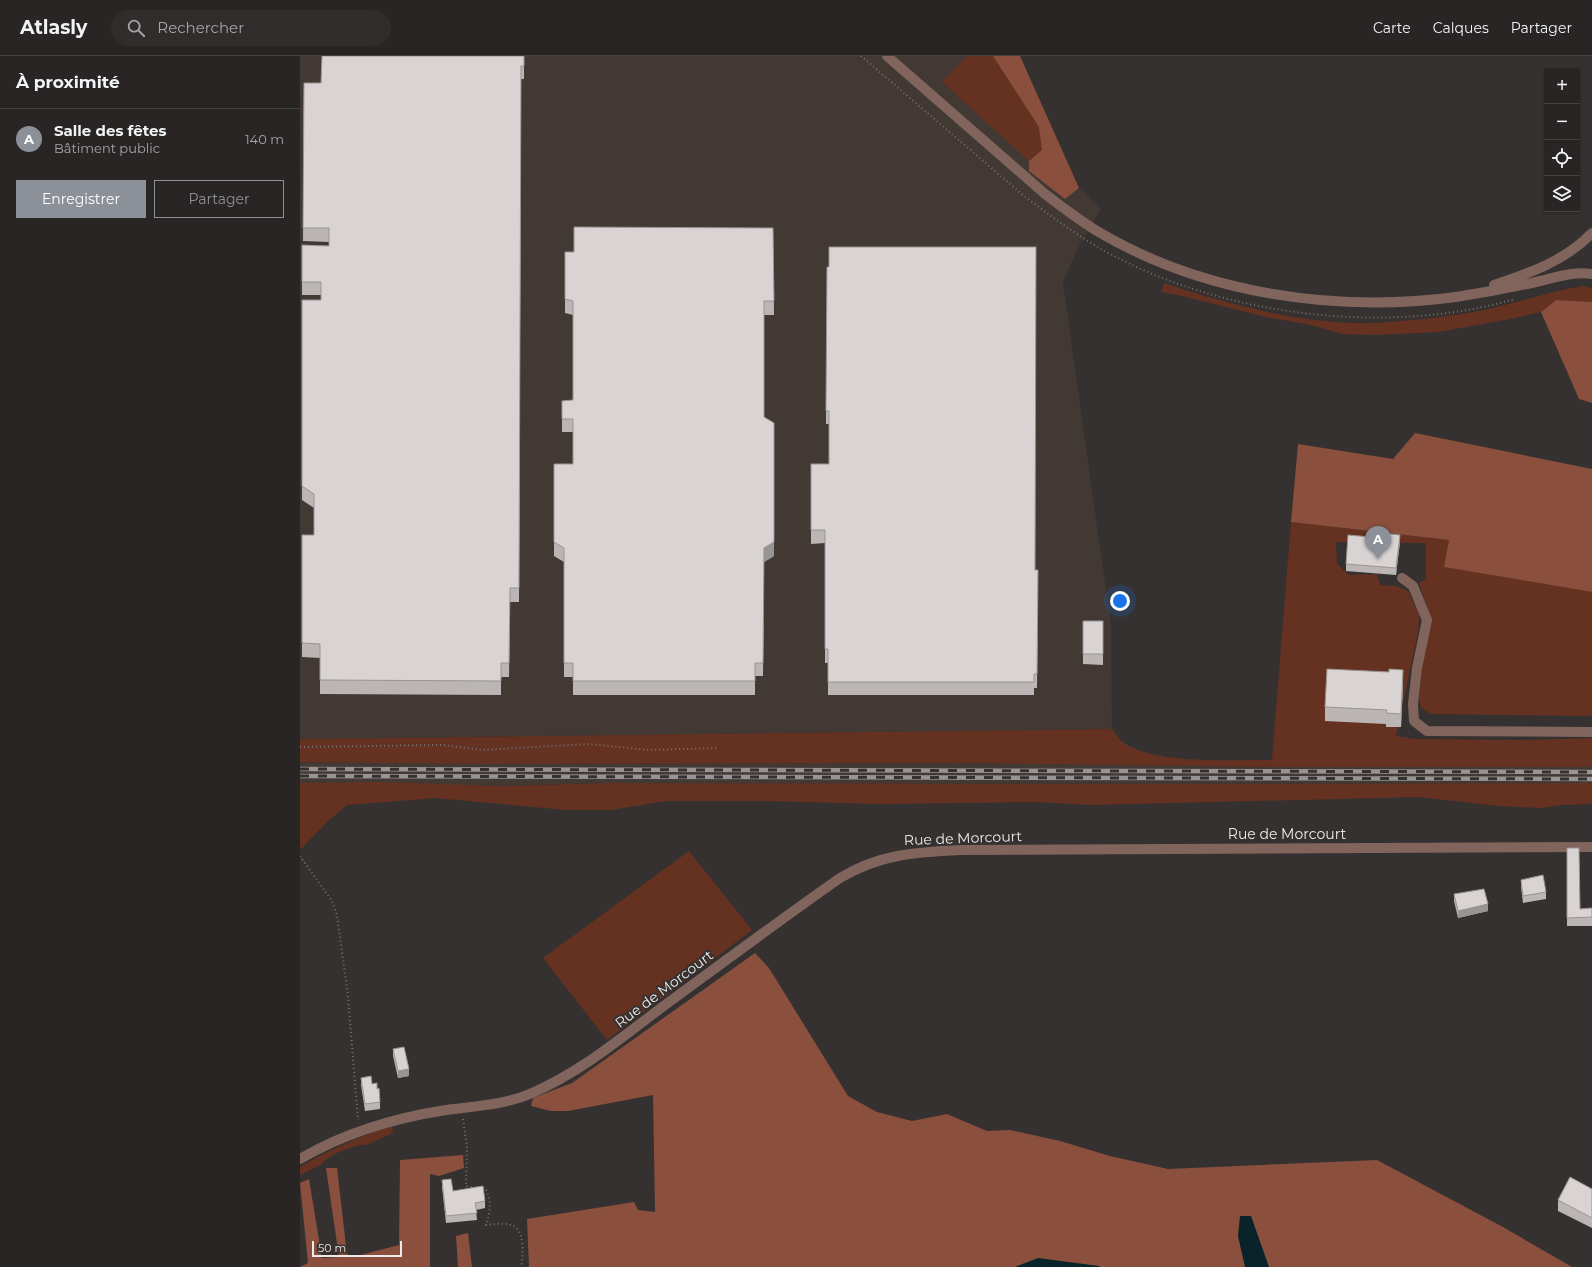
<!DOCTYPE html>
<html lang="fr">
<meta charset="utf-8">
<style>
:root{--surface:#282524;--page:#302d2c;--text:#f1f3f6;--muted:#a5a5a6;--line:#444241;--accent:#8c9099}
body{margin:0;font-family:Montserrat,sans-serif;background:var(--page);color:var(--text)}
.controls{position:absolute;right:12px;top:12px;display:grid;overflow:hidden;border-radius:0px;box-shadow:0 1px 3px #0004}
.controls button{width:36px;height:36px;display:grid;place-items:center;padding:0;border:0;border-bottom:1px solid var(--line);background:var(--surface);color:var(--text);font:20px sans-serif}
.scale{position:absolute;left:12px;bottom:10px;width:90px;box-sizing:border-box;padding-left:4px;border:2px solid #ece9e8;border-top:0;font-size:11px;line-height:14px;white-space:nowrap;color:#ece9e8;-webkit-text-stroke:3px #353130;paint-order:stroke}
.you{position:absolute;left:820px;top:545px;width:14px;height:14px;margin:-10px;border:3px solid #fff;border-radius:50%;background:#1a73e8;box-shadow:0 0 0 6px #1a73e833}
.badge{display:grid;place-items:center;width:26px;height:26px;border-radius:50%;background:var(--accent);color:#fff;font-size:13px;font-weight:700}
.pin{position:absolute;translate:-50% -33px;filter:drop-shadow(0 1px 2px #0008)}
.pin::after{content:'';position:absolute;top:21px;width:14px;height:12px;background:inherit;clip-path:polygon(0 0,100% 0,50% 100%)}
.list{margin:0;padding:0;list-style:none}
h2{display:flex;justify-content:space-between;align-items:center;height:52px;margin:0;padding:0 16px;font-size:17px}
h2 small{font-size:13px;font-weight:400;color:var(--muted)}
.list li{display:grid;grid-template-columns:26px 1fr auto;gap:12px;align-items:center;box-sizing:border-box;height:60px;padding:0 16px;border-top:1px solid var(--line)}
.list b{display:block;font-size:15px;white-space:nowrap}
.list p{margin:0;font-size:13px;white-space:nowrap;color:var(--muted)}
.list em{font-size:13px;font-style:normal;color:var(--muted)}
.actions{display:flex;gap:8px;padding:12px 16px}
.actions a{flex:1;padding:9px 0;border:1px solid var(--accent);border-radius:0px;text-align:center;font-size:14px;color:var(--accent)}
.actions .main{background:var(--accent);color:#fff}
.icon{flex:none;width:22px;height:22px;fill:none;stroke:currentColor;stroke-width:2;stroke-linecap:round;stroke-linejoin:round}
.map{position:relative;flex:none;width:1292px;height:1211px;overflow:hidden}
header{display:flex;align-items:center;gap:24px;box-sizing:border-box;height:56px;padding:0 20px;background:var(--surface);border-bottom:1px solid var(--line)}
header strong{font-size:19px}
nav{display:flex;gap:22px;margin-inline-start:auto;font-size:14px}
.search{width:280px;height:36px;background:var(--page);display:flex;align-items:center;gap:10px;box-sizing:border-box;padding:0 14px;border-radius:22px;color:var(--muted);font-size:15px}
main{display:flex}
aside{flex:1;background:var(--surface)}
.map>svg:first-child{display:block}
.built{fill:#423834}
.green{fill:#653222}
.forest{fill:#8a4f3d}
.water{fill:#082329}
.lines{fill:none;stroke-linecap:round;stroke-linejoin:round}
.path{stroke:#757271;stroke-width:2;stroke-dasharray:1 3;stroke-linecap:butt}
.minor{stroke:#81655d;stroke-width:10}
.rail-casing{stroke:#979493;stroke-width:4.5}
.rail{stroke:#353130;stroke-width:3;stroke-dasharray:9;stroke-linecap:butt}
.wall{fill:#bbb6b5}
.shaded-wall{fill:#989494}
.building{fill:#d9d4d3;stroke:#989494}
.labels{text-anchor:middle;stroke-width:4;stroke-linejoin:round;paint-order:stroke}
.street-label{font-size:14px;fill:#ece9e8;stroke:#353130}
</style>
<header>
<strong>Atlasly</strong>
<div class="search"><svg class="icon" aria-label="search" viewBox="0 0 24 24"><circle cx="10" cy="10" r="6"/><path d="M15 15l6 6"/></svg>Rechercher</div>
<nav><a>Carte</a><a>Calques</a><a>Partager</a></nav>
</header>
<main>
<aside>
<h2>À proximité<small></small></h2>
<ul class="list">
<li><span class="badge">A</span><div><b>Salle des fêtes</b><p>Bâtiment public</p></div><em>140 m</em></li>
</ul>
<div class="actions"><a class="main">Enregistrer</a><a>Partager</a></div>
</aside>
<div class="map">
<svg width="1292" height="1211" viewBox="0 0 1292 1211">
<rect width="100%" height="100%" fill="#353130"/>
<path class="built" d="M0,0H720L779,132L801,153L780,188L763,226L811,570L812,673L0,683Z
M0,706L317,708L662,707L975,711H1292V727L867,728L307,727L205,730L0,727Z"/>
<path class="green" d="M667,0H693L740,71L742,94L729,105L642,26Z
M864,227C930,249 1005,269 1075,267C1106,265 1137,262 1168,257C1207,251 1244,236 1283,230L1292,232V246L1256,244L1241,256L1210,263L1139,276L1075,279L1042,278L1011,269L966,261L878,239L861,236Z
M991,466L1150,484L1145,511L1292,536V660L1131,658L1121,652L1119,643L1128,553L1119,527L1126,523V487L1036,486L1037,508L1049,519L1077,518L1080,529L1096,530L1108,535L1119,558L1118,577L1096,680L1115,683L1228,684L1292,682V711H975L662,707L181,708L0,706V683L812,673C815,676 818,682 821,685C855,710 931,703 972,704Z
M80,726L205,730L307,727L867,728L1292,727V748L1261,749L1242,752L1198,750L1120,741L790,749L736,746L581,748L464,745H365L311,754H266L135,742L47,749L27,766L1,793L0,792V727Z
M389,795L452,874L307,984L243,902Z
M92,1070L93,1077L66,1089C56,1088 27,1099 22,1108L0,1119V1111C29,1094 59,1080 92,1070Z"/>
<path class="forest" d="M693,0H720L779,132L765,143L729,115V105L742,94L739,71Z
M1256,244L1292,246V347L1279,343L1241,256Z
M1115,377L1292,413V536L1144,511L1149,484L991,466L998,388L1093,403Z
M455,897L469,912L548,1040L577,1056L612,1065L647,1058L687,1075L710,1074L760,1085L810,1100L868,1113L1077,1104L1203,1171L1272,1211H229L227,1163L334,1146L338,1154L355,1156L353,1039L268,1055H251L231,1050L233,1042L272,1027Z
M163,1099L164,1112L139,1120L130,1118V1211H0L8,1207L0,1127L9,1123L22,1202L39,1201L26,1112H37L47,1198L53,1201L99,1189L100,1104Z
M168,1177L172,1211H158L156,1180Z"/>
<path class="water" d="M940,1160H951L969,1211H945L938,1180Z
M738,1202L799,1210L800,1211H715Z"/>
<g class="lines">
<path class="path" d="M561,0L724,140C755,163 785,186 820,203C934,261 1091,279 1215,243
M0,691L142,689L182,694L289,688L349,694L417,692
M0,800L32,845L37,859L48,940L58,1064
M163,1063L167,1091L166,1130L178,1132
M182,1133L186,1134C192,1147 190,1156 186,1169C195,1168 208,1166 215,1171C225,1178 223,1201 221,1211"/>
<path class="minor" d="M587,0L745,138C762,151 779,164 797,175C903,238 1035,257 1156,241C1182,237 1209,232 1236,226C1254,222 1273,215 1292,218
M1194,229C1230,217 1265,205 1292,177
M1102,522L1113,530L1127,564L1117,612L1113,648L1114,665L1127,675L1292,676
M0,1103C46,1076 94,1062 146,1054C175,1050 205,1049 232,1037C282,1015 318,984 361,952C421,908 480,864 540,822C580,798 616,796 661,794L1292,791"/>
<g class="rail-casing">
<path id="rail" d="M0,713L1292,716
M0,720L1292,723"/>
</g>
<use href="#rail" class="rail"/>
</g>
<path class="wall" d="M224,0V23H221L219,546H210L209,621H201V639L20,638V602L2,601V479H14V452L2,444V244H21V239H2V189L29,190V186L3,185L4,27H21Z
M473,172L474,259H464V361L474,500L464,506L463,620H455V639H273V621H264V506L254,500V408H273V376H262V345L273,344V259L265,257V196H274Z
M526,344L735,514L738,528L737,632H734V639H528V607H525V487L511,488V408H529V368H526Z
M1100,486L1096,519L1046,515V508Z
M783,565H803V609L783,608Z
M1103,628L1101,671H1086V668L1025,665V651Z
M1267,792L1280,853L1292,852V870H1267Z
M1221,824L1246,836V843L1223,847L1221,831Z
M1154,838L1188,855L1158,862L1154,845Z
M93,993L109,1020L98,1022L93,1000Z
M61,1022L72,1028L77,1033L80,1046V1053L65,1055L61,1029Z
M142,1124L153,1135L185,1145V1152L176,1154L177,1164L146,1167L142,1131Z
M1292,1133V1172L1258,1155V1144Z"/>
<path class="shaded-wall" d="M474,367V500L464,506L463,620L464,492Z
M1100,479V486L1096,519V512Z
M1103,614V628L1101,671V658Z
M1188,848V855L1158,862V855Z
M109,1013V1020L98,1022V1015Z"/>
<path class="building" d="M22,0H224V10H221L219,532H210L209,607H201V625L20,624V588L2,587V479H14V438L2,430V244H21V226H2V189L29,190V172H3L4,27H21Z
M274,171L473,172L474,245H464V361L474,367V486L464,492L463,607H455V625H273V607H264V492L254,486V408H273V363H262V345L273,344V245L265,243V196H274Z
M529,191H736L735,514H738L737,618H734V626H528V593H525V474H511V408H529V355H526V344L527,211H529Z
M1082,477L1100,479L1096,512L1046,508L1048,479L1081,482Z
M783,565H803V598H783Z
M1027,613L1089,616V613L1103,614L1101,658L1086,657L1087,654L1025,651Z
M1267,792H1279L1280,853L1292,852V861L1267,862Z
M1243,819L1246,836L1223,840L1221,824Z
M1184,833L1188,848L1158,855L1154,838Z
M104,991L109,1013L98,1015L93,993Z
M71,1020L72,1028L77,1027V1033L79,1032L80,1046L65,1048L61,1022Z
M1270,1121L1292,1133V1162L1258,1144Z
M151,1123L153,1135L183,1130L185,1145L175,1147L177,1157L146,1160L142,1124Z"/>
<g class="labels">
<g class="street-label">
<text x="987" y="783">Rue de Morcourt</text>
<text transform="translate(663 782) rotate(-2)" y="5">Rue de Morcourt</text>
<text transform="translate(364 933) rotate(-37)" y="5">Rue de Morcourt</text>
</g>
</g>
</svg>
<div class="controls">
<button>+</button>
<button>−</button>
<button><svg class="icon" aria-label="locate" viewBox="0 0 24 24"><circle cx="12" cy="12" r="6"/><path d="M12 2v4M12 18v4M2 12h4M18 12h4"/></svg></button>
<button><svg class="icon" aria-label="layers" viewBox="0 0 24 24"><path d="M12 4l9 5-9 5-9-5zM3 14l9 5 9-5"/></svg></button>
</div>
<div class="scale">50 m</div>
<div class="you"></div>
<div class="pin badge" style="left:1078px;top:503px">A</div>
</div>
</main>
